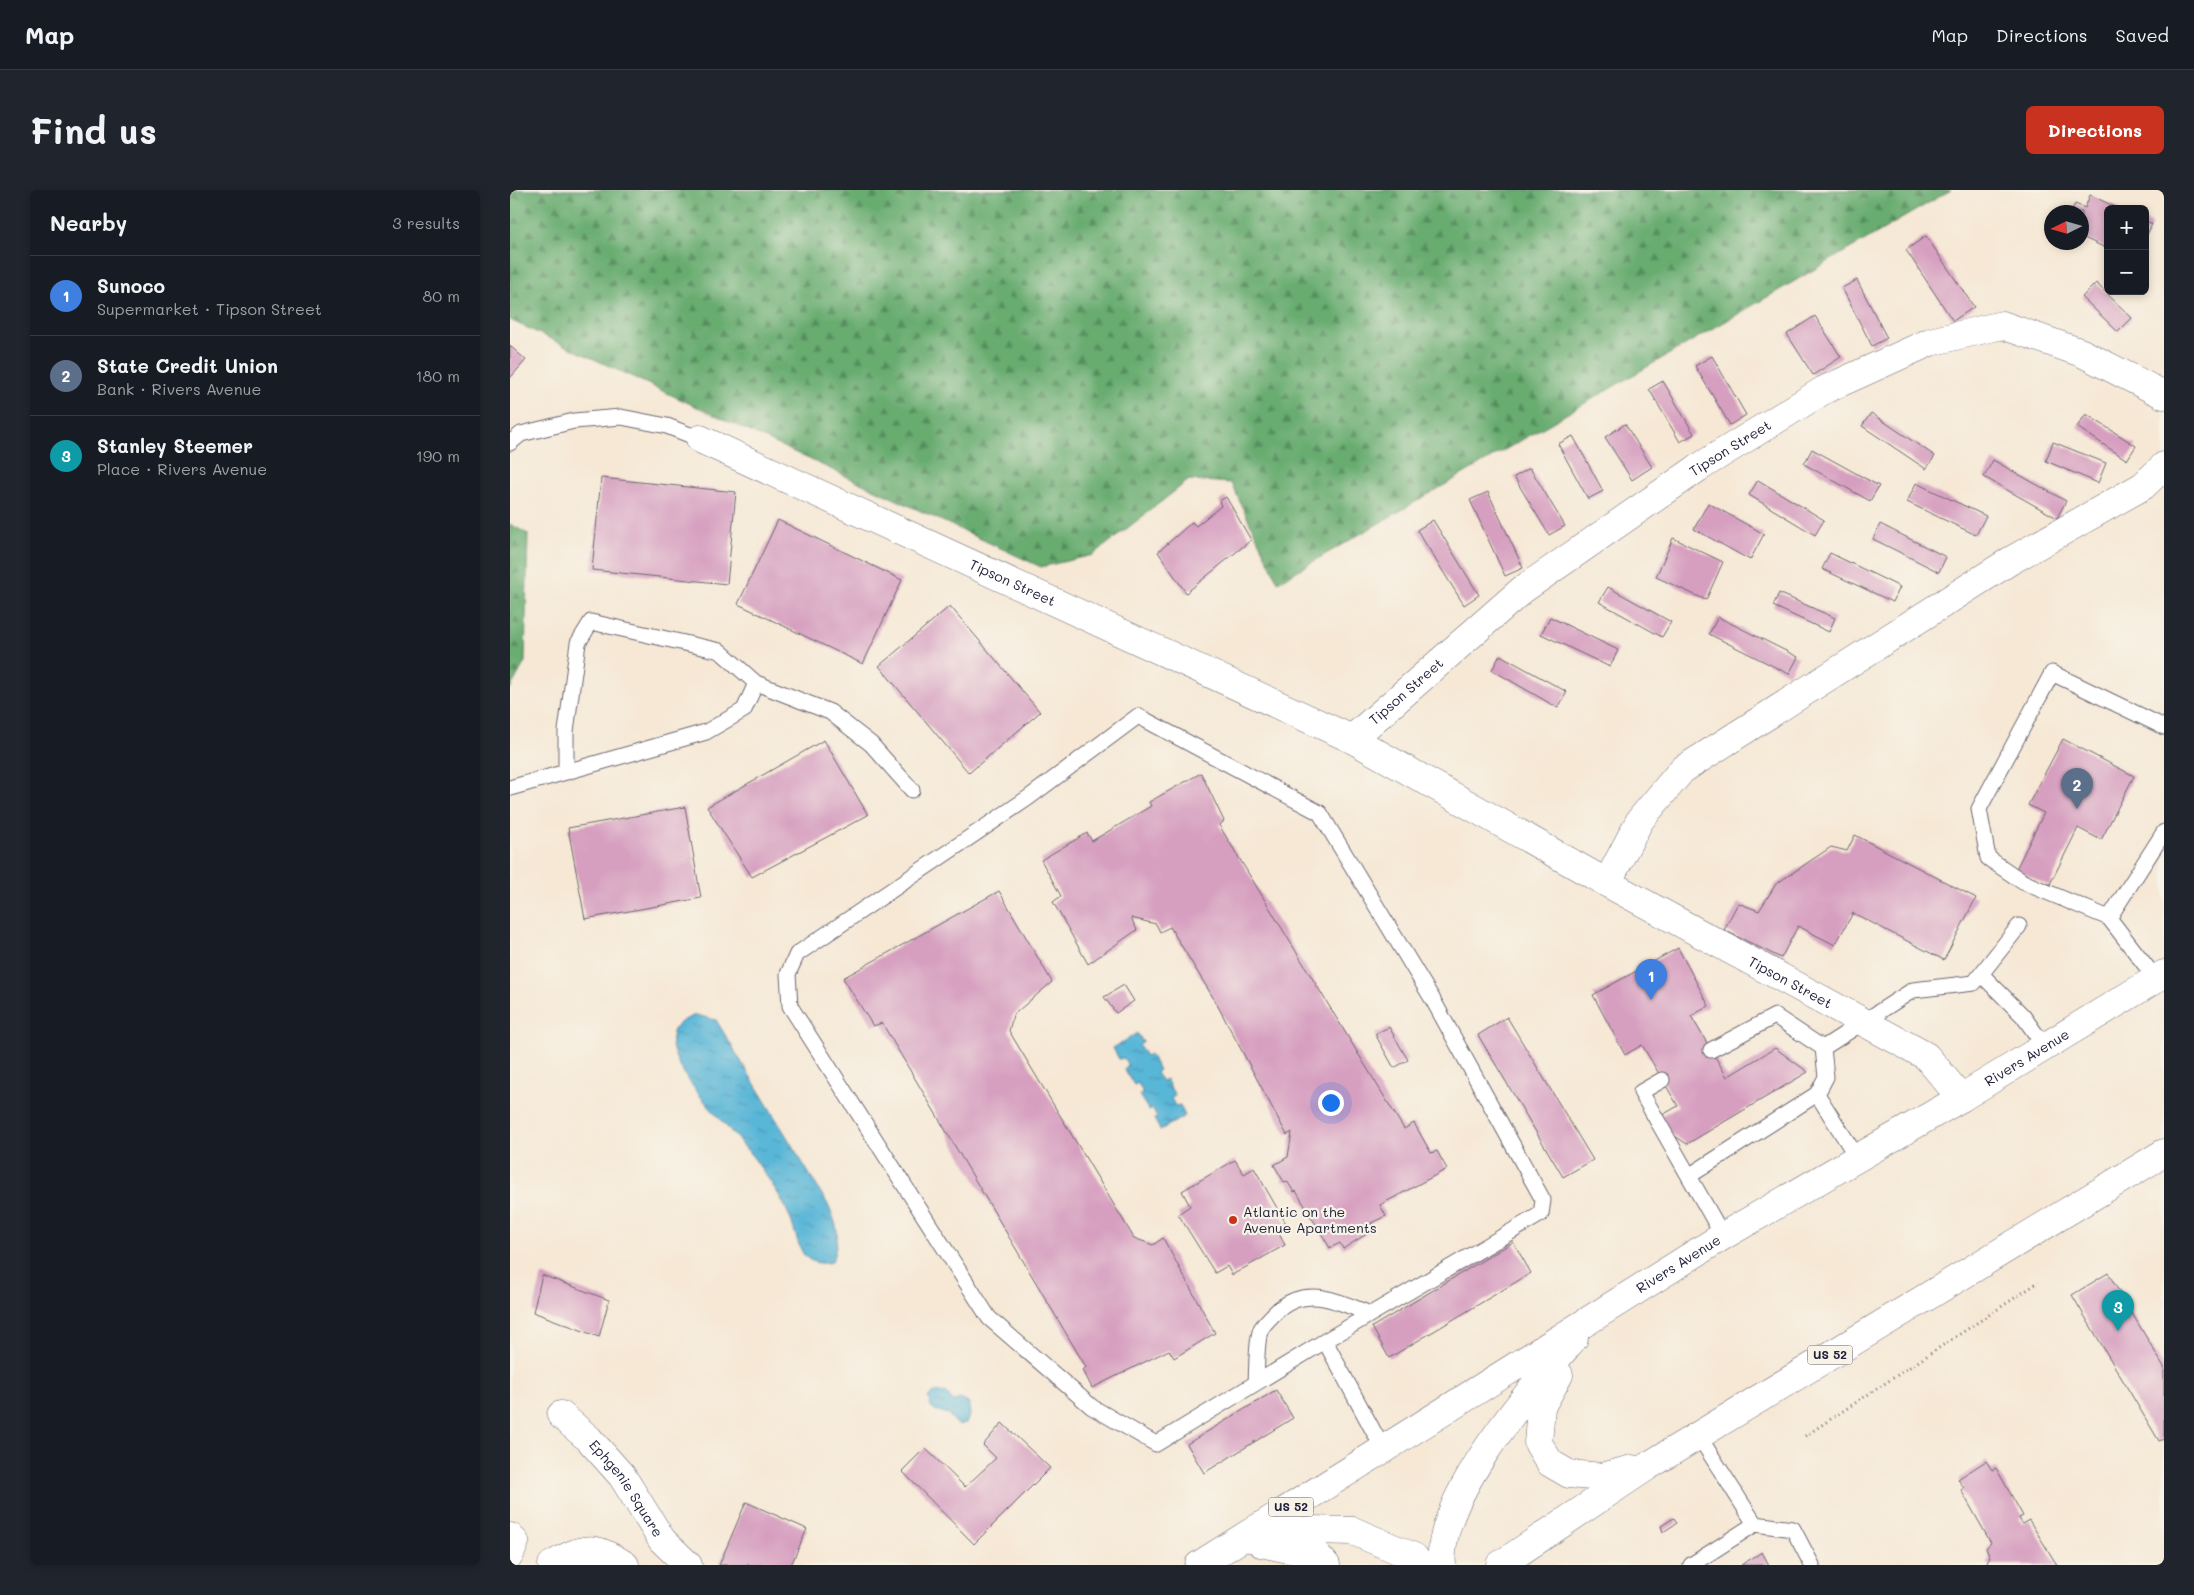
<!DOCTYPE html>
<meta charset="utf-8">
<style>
:root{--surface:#171b24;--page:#20242c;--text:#f1f3f6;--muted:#9ea1a6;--line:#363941;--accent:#c8321e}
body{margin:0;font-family:Mali,sans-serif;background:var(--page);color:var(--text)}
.controls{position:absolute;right:15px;top:15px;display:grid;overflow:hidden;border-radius:8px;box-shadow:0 2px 8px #0003}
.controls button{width:45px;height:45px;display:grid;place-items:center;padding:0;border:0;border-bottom:1px solid var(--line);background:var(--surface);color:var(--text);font:25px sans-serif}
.compass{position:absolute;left:1534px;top:15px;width:45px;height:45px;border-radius:50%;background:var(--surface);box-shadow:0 2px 8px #0003;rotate:265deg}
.you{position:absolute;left:820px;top:912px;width:18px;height:18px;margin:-12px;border:4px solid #fff;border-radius:50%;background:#1a73e8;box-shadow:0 0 0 8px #1a73e833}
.badge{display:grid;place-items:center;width:32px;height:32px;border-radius:50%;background:var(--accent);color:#fff;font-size:16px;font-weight:700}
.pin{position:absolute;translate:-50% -41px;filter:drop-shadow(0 1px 2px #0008)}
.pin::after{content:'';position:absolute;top:26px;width:18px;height:15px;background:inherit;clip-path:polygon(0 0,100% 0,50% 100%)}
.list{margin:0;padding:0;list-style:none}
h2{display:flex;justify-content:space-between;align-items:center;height:65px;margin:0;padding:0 20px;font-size:21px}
h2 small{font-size:16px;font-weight:400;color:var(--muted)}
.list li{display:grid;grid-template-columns:32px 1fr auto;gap:15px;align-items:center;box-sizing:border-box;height:80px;padding:0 20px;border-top:1px solid var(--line)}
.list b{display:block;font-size:19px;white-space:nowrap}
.list p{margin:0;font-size:16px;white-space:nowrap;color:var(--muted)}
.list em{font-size:16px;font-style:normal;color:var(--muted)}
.map{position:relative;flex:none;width:1654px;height:1375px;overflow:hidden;border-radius:8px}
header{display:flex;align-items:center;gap:30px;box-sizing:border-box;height:70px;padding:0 25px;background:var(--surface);border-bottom:1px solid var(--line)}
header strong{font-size:24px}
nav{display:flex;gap:28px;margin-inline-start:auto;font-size:18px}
.intro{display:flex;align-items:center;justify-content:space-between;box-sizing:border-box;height:120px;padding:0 30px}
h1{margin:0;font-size:35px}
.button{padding:12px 22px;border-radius:8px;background:var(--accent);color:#fff;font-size:18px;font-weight:700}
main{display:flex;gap:30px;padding:0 30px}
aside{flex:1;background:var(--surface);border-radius:8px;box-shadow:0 2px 8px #0003}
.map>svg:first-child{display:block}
.forest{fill:url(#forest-firs);stroke:#456756}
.water{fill:url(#water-ripples);stroke:#3e6c89}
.building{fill:#d69ebf}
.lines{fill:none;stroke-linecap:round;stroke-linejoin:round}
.lane-casing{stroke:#6c6771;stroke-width:17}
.street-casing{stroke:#6c6771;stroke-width:29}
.primary-casing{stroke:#6c6771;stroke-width:29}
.path{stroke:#6c6771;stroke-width:3;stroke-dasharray:1 4;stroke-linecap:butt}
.lane{stroke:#fff;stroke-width:15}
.street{stroke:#fff;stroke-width:28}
.primary{stroke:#fff;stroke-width:28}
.poi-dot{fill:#c8321e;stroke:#f7f3e8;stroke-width:2}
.labels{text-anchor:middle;stroke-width:4.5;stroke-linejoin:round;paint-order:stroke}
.shield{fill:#f7f3e8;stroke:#62616f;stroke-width:1}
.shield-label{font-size:12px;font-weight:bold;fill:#22223b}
.street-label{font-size:14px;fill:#22223b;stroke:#f7f3e8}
.poi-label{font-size:14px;fill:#22223b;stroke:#f7f3e8;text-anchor:start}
</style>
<header>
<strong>Map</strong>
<nav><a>Map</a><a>Directions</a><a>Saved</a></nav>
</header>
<div class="intro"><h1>Find us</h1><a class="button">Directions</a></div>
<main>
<aside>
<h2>Nearby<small>3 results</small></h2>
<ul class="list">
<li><span class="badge" style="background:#3f7fe0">1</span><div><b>Sunoco</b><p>Supermarket · Tipson Street</p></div><em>80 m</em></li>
<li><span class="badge" style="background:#5c6f8a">2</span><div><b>State Credit Union</b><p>Bank · Rivers Avenue</p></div><em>180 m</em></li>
<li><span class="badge" style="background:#0f9aa8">3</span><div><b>Stanley Steemer</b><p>Place · Rivers Avenue</p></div><em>190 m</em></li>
</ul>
</aside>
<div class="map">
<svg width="1654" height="1375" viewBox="0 0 1654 1375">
<defs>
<pattern id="forest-firs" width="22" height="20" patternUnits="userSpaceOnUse" patternTransform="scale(1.25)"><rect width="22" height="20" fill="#68ac70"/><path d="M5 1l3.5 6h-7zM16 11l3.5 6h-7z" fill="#558c5d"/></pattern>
<pattern id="water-ripples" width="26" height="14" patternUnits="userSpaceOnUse" patternTransform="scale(1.25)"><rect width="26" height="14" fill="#59b6d7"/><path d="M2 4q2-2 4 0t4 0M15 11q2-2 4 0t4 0" fill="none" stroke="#4994b0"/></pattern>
</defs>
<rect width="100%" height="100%" fill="#f7f3e8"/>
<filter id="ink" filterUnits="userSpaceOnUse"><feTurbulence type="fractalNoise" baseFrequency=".02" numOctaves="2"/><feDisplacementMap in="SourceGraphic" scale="10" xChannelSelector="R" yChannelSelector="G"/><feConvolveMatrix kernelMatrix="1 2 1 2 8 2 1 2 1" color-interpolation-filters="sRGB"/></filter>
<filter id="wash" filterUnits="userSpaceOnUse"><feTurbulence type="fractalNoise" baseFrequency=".0096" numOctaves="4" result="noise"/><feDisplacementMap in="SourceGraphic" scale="20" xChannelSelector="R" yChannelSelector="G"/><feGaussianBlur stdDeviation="1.12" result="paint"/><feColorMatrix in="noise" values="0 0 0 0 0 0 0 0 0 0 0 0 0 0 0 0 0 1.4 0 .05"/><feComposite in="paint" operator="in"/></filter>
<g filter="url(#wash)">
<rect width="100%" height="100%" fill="#f6e8d5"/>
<path class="forest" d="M0,0H1441L768,392L721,293L679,290L583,365L531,377L0,130Z
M0,334L18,344L15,472L0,499Z"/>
<path class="water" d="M186,825L206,830L317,1013C329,1039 330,1044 322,1072C312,1074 302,1074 294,1065C288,1057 283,1033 278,1023C270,1004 257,987 246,971C226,943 157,881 162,847C163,834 175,829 186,825Z
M627,843L633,852L629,855L636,866L640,864L649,880L646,883L652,891L656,889L665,906L661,908L665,916L670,915L675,926L650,940L644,929L647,928L643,919L639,921L629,905L633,903L628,893L624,895L614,879L618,876L614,868L609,869L603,858Z
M435,1202L443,1211L450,1209L459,1213L460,1225L456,1233L448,1235L438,1224L422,1219L418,1208L422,1203Z"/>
<g id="blocks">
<path class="building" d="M1580,5L1610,19H1598V59L1572,47V22H1561L1565,14L1575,18Z
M1635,30L1642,34L1635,49Z
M1416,46L1464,117L1443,131L1396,60Z
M1347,90L1377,148L1362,156L1332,98Z
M1586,93L1622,128L1608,142L1572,107Z
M1305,126L1331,167L1303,185L1277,144Z
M0,156L16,170L0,188Z
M1202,166L1236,225L1220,235L1185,176Z
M1153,191L1184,244L1170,252L1139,199Z
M1361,223L1425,266L1416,279L1352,236Z
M1576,224L1626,256L1617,270L1567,237Z
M1115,234L1142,277L1122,290L1095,247Z
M1063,246L1093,301L1078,309L1048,254Z
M1543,252L1596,273L1588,293L1536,271Z
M1302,259L1369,296L1360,311L1294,274Z
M1483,270L1556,311L1547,328L1474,287Z
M1020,278L1055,336L1039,345L1004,287Z
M91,288L226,302L217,394L82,380Z
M1248,290L1314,330L1305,345L1239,305Z
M1406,293L1476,326L1466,345L1397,312Z
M978,302L1013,378L995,386L960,310Z
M716,307L741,350L676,403L648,362L682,332L686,336L711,316L709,311Z
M1198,313L1254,344L1240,370L1184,339Z
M268,330L392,390L353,474L228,414Z
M923,330L969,405L954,415L907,340Z
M1370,334L1436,367L1429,382L1363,349Z
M1163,348L1213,372L1196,410L1146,387Z
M1320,363L1390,397L1383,412L1312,379Z
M1098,397L1161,432L1152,447L1089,412Z
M1269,403L1325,428L1319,442L1263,416Z
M440,416L530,522L459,583L369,476Z
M1040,427L1108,460L1100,477L1031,444Z
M1208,427L1288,467L1279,484L1199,444Z
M990,465L1057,502L1048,518L982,480Z
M1553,549L1624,586L1591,650L1568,638L1539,696L1506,679L1534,623L1518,615Z
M314,550L358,625L242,687L197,617Z
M691,583L714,631L709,635L894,939L904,933L921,963L927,961L937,979L870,1015L876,1026L861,1033L864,1039L833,1059L830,1053L820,1058L786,1001L784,1002L777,991L774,992L764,975L778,967L782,942L777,945L704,809L660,737L650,742L646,734L621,728L627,740L578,774L543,712L551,706L531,670L577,643L582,651L641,616L639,612Z
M175,617L191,708L75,729L58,638Z
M1345,645L1466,708L1434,770L1343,723L1325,755L1288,736L1271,768L1214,740L1228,713L1249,721L1266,694L1321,657L1337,661Z
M489,701L542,792L503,825L499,841L624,1048L643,1055L653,1048L705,1143L664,1168L659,1160L582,1198L573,1180L576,1177L372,833L363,836L333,788Z
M1168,758L1199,816L1181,826L1217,887L1265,858L1298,882L1177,954L1142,931L1168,916L1132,855L1115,865L1083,805Z
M614,795L624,811L606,823L594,807Z
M997,827L1083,970L1053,987L968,845Z
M879,837L898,870L884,878L865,844Z
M725,970L734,984L744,978L778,1037L768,1042L775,1055L722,1085L717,1076L705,1083L668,1024L680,1016L672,1001Z
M1003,1052L1021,1083L879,1168L862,1137Z
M1598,1083L1654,1177V1249L1649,1251L1562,1105Z
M32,1085L99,1110L89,1147L23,1122Z
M766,1200L783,1228L694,1283L677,1254Z
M492,1233L540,1278L464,1354L392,1281L415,1258L455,1297L486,1268L473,1255Z
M1476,1271L1482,1280L1486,1278L1513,1326L1509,1328L1512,1334L1519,1330L1547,1375H1479L1477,1372L1480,1368L1476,1358L1481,1353L1451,1300L1454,1298L1448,1289Z
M236,1312L297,1339L281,1375H209Z
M1164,1328L1167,1333L1153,1342L1151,1336Z
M1252,1362L1259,1375H1231Z"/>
</g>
</g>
<g filter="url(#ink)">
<use href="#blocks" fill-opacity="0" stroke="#6c6771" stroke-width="1"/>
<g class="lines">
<g class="lane-casing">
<path id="lane" d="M0,253L11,244L64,231L111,227L157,236L190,249
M246,493L320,522L361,554L402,600
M0,598L196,542L234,520L246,493L210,461L81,432L68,453L56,541V581
M1599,728L1654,642
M1471,784L1513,826L1535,857
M1646,789L1599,728L1513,692L1478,668L1469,619L1542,483L1654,537
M1201,860L1265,826L1313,858L1403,800L1464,793L1509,736
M1152,890L1131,902L1213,1046
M1307,904L1348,969
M1179,986L1307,904L1316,887L1313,858
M815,1151L646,1254L582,1217L479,1128L280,816L278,784L287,764L518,608L628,526L810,623L923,810L1033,1010L1031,1024L815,1151L873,1259
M746,1193C747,1180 746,1150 751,1139C755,1132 763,1125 769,1119C799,1095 829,1112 860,1124
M1245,1334L1283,1339L1302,1375
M1181,1375L1245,1334L1188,1245"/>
</g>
<g class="street-casing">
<g id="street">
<path id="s1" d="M190,249L842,549L1097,693L1416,866L1451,908"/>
<path id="s2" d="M842,549L1012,400L1188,278L1314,200L1420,152L1492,135L1572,163L1654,205"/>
<path d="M1097,693L1130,630L1172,580L1500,371L1633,296L1654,276"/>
<path id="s3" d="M51,1225L79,1249L112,1286L152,1350L178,1375"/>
<path d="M0,1347L5,1352L0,1364"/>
<path d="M42,1375C75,1356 83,1355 115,1375"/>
</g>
</g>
<g class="primary-casing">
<g id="primary">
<path d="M1049,1185L1031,1217L1028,1253L1040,1273L1059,1284L1092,1287L1122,1279"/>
<path d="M739,1348L800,1340L843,1341L904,1367L910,1375"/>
<path d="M751,1353L807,1365L816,1375"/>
<path id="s4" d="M689,1375L1213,1046L1451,908L1654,784"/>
<path d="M932,1375C925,1308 1022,1198 1064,1148"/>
<path d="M990,1375L1138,1276L1654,963"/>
</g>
</g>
<path class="path" d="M1295,1246L1529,1092"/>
<use href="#lane" class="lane"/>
<use href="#street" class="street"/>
<use href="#primary" class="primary"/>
</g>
</g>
<circle class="poi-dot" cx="723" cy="1030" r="5"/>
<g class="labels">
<g class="shield">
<rect x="1297.5" y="1155.5" width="45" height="19" rx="4"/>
<rect x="758.5" y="1307.5" width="45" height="19" rx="4"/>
</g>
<g class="shield-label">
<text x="1320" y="1169">US 52</text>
<text x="781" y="1321">US 52</text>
</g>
<g class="street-label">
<text dy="5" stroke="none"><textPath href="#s2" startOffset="478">Tipson Street</textPath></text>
<text dy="5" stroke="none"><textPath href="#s1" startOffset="344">Tipson Street</textPath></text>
<text dy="5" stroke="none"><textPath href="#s2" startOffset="72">Tipson Street</textPath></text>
<text dy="5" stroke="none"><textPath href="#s1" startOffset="1219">Tipson Street</textPath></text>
<text dy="5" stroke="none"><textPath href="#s4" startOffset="971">Rivers Avenue</textPath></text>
<text dy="5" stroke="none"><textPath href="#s4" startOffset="566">Rivers Avenue</textPath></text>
<text dy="5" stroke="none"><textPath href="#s3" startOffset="99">Ephgenie Square</textPath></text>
</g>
<g class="poi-label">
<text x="733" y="1027">Atlantic on the<tspan x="733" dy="16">Avenue Apartments</tspan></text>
</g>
</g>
</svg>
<div class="controls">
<button>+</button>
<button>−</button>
</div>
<svg class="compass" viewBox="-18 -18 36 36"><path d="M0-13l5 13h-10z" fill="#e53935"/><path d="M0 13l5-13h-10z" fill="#9ea1a6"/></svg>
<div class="you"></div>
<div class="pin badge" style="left:1141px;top:810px;background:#3f7fe0">1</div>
<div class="pin badge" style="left:1567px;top:619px;background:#5c6f8a">2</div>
<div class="pin badge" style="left:1608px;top:1141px;background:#0f9aa8">3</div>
</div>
</main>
